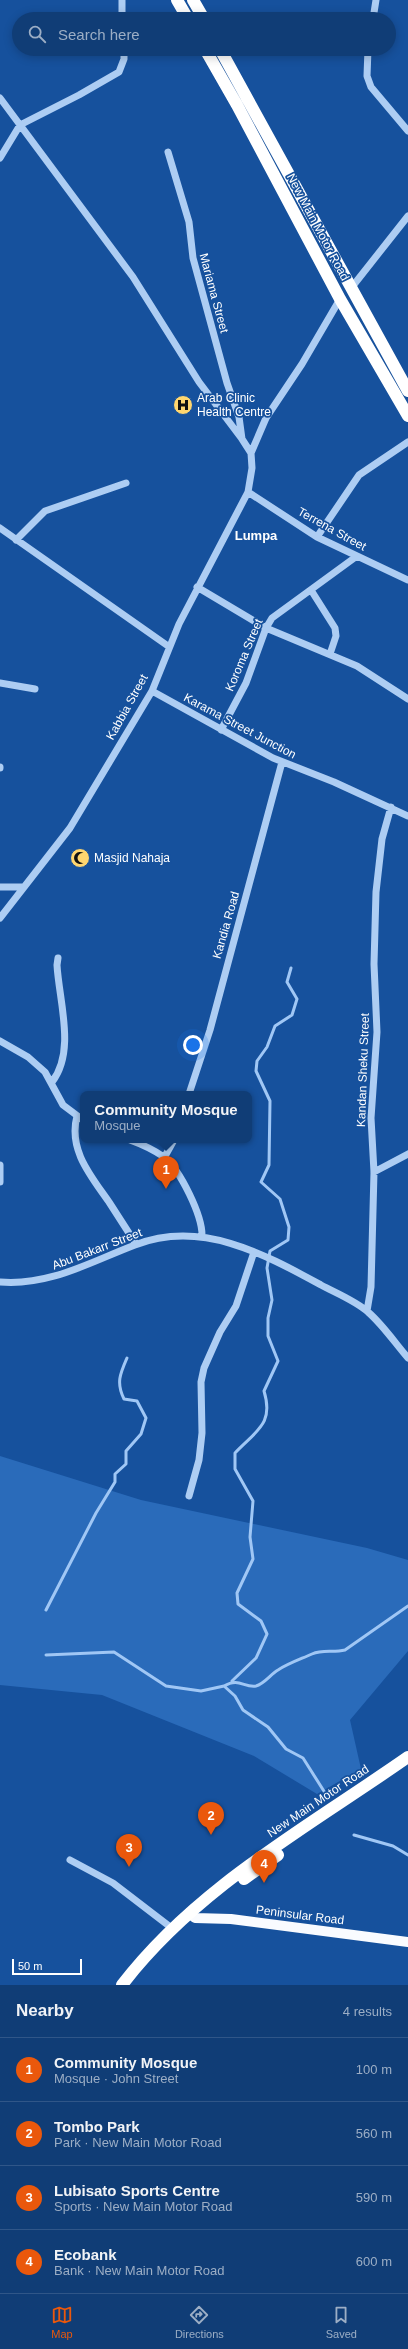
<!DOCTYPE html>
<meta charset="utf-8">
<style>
:root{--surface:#103d76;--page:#19447b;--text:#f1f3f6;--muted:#9caec5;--line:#305688;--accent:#ea580c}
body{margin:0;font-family:Helvetica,sans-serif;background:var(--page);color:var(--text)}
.scale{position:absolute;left:12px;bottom:10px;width:70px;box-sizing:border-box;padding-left:4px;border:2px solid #fff;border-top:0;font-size:11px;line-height:14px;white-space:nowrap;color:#fff;-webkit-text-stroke:3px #16519d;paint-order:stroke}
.you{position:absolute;left:193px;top:1045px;width:14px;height:14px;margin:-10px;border:3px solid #fff;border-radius:50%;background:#1a73e8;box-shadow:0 0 0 6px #1a73e833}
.badge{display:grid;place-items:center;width:26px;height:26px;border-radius:50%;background:var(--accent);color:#fff;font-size:13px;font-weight:700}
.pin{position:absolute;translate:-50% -33px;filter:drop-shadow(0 1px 2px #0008)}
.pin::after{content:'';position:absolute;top:21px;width:14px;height:12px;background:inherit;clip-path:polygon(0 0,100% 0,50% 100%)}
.popup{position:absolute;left:80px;top:1091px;width:172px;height:52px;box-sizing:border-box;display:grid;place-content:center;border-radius:8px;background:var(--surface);filter:drop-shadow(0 1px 3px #0005);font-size:13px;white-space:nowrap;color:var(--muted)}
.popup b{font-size:15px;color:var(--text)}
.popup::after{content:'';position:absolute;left:50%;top:100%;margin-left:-8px;border:8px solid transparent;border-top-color:var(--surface)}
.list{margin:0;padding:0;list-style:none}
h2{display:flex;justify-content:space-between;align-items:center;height:52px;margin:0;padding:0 16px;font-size:17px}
h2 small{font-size:13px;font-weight:400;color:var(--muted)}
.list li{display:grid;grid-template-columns:26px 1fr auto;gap:12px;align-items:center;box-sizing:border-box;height:64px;padding:0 16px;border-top:1px solid var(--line)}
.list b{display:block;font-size:15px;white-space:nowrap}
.list p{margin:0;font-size:13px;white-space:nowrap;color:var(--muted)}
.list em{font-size:13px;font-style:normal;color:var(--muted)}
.icon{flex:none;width:22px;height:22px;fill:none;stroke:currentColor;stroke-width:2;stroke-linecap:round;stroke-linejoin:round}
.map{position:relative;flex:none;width:408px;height:1985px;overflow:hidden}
.search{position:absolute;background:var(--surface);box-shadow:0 2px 10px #0003;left:12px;right:12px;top:12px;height:44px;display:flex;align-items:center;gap:10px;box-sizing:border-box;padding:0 14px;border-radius:22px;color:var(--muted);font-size:15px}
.sheet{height:308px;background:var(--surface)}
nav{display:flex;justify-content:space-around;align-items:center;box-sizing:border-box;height:56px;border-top:1px solid var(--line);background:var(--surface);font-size:11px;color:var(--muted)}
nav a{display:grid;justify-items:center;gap:2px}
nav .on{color:var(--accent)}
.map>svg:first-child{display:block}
.green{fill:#2a6bba}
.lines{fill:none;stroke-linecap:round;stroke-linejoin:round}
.stream{stroke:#a0c7f5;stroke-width:3}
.minor{stroke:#adcdf3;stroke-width:7}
.major{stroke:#f9fbff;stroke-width:10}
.highway{stroke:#fff;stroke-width:12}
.labels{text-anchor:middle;stroke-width:3.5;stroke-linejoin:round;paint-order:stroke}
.street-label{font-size:12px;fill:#fff;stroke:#16519d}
.poi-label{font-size:12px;fill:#fff;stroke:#16519d;text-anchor:start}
.neighbourhood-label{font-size:13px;font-weight:bold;fill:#fff;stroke:#16519d}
</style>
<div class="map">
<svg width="408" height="1985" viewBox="0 0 408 1985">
<rect width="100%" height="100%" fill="#16519d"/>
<path class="green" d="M0,1456L141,1500L367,1548L408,1560V1651L350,1720L361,1769L317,1794L254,1756L102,1695L0,1685Z"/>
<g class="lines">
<path class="stream" d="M46,1610L96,1513L115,1482V1474L126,1464V1451L141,1434L146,1418L137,1401L124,1399C116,1383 120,1374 127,1358
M46,1655L114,1652L166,1686L201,1691L224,1686L235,1696L243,1710L268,1727L286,1749L303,1758L327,1796
M232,1681L256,1658L267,1634L261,1621L238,1604L237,1593L253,1559L250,1537L253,1501L235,1469V1453C257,1430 274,1424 264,1391L278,1361L268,1336V1318L272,1300L267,1268L270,1251L288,1240L289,1227L280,1199L261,1182L269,1165L270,1101L256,1071L257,1061L267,1047L275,1026L292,1015L297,999L287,982L291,968
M224,1686C239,1677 244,1688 256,1686C264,1684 271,1674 278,1670C289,1663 301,1659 312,1654C323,1649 333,1653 345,1650L408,1606
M354,1835L393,1846L408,1855"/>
<path class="minor" d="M122,0V19
M373,19L376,0
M368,49L367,76L371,87L408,131
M0,98L133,277L199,382L242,439L251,453L252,468L248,492L179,624L152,691L70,828L0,918
M168,152L189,222L193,258L227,383L239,417L242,439
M0,158L20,125L79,95L119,72L124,59V49
M352,287L408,216
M251,453L266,418L302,364L340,299
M248,492L317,537L408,580
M0,528L168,646
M317,537L359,475L408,442
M16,540L45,511L126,483
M197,587L266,628L357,666L408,699
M311,590L335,628L336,636L330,654
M0,683L35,689
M152,691L273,758L334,782L408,816
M221,730L246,683L266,628L272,618L357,556
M0,767V768
M0,887H23
M0,1041L28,1057L45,1072L63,1105L83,1120
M52,1082C76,1051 59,1001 57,965L58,958
M189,1094L210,1030L282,762
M77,1116C68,1150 91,1176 109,1202C118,1216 127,1230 136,1244
M130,1140C141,1144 154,1150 164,1157C180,1170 203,1216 202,1237
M164,1158L174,1140
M0,1165V1182
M374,1172L408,1154
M0,1282C50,1286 90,1262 135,1245C201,1219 264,1254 321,1285C336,1293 356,1301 368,1312C383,1325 395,1343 408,1358
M367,1311L371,1287L374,1172L371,1118L377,1032L374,964L376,892L382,839L391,807
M189,1496L199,1460L202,1433L201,1382L204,1368L220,1332L236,1306L254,1252
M70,1860L113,1883L173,1929"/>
<path class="major" d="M189,1913L195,1918L231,1919L408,1942"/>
<path class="highway" d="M177,0L188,19
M193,0L204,19
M205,49L237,105L340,299L408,416
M220,49L408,391
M244,1879L278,1855
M122,1985C197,1887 308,1827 408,1757"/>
</g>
<defs>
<g id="hospital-disc" transform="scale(1)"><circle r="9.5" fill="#ffd66f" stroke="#16519d"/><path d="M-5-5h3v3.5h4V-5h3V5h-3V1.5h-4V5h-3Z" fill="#111"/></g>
<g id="mosque-disc" transform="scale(1)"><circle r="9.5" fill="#ffd66f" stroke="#16519d"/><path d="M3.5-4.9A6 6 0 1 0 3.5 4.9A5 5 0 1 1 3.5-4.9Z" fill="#111"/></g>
</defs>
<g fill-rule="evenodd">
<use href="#hospital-disc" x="183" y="405"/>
<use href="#mosque-disc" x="80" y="858"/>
</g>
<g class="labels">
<g class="street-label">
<text transform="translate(318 227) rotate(62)" y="4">New Main Motor Road</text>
<text transform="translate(214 293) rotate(75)" y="4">Mariama Street</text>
<text transform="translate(332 529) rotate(29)" y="4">Terrena Street</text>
<text transform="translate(244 655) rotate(-67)" y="4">Koroma Street</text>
<text transform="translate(127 707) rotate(-61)" y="4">Kabbia Street</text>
<text transform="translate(240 726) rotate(28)" y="4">Karama Street Junction</text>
<text transform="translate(226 925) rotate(-74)" y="4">Kandia Road</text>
<text transform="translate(363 1070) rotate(-88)" y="4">Kandan Sheku Street</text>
<text transform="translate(97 1249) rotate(-21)" y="4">Abu Bakarr Street</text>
<text transform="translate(318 1801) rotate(-34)" y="4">New Main Motor Road</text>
<text transform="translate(300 1915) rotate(7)" y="4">Peninsular Road</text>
</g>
<g class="poi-label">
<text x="197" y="402">Arab Clinic<tspan x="197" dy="14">Health Centre</tspan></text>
<text x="94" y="862">Masjid Nahaja</text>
</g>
<g class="neighbourhood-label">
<text x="256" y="540">Lumpa</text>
</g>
</g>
</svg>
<div class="scale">50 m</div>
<div class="you"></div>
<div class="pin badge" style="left:166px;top:1189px">1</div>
<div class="popup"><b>Community Mosque</b>Mosque</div>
<div class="pin badge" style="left:211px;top:1835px">2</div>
<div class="pin badge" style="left:129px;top:1867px">3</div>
<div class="pin badge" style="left:264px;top:1883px">4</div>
<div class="search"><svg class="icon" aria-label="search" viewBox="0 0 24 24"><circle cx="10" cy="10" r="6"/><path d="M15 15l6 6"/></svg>Search here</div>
</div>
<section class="sheet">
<h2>Nearby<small>4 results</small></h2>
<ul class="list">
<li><span class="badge">1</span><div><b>Community Mosque</b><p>Mosque · John Street</p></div><em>100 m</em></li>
<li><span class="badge">2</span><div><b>Tombo Park</b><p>Park · New Main Motor Road</p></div><em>560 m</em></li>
<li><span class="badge">3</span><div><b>Lubisato Sports Centre</b><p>Sports · New Main Motor Road</p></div><em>590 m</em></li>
<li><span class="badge">4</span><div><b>Ecobank</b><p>Bank · New Main Motor Road</p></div><em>600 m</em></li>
</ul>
</section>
<nav>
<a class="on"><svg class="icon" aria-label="map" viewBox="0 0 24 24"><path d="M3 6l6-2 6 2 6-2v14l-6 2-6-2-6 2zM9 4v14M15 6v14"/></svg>Map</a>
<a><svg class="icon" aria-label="directions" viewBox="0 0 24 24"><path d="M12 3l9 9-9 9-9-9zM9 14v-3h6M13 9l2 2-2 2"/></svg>Directions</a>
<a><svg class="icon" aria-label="saved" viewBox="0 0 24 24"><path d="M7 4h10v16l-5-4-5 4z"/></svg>Saved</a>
</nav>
